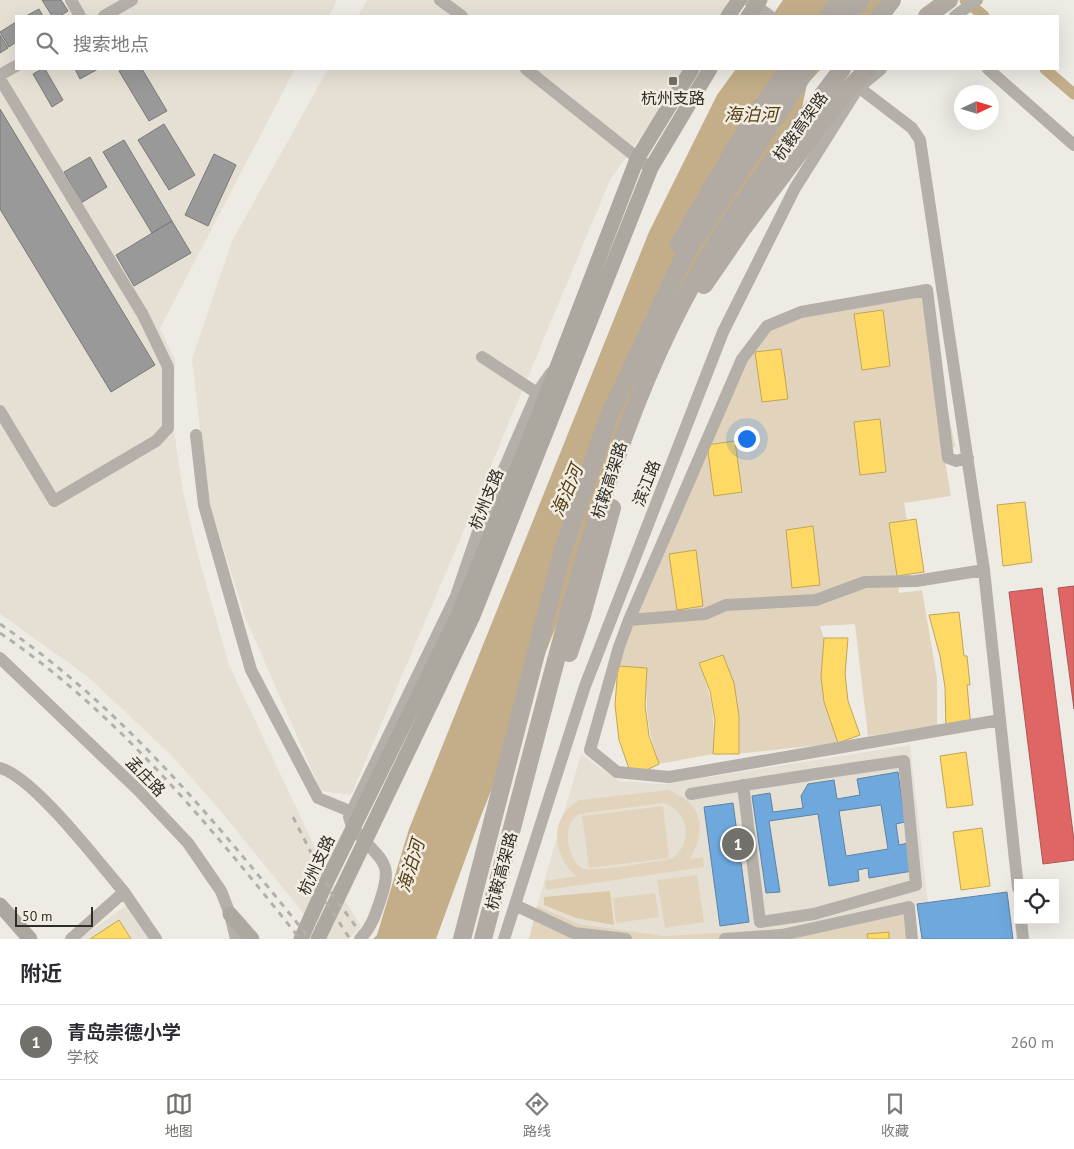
<!DOCTYPE html>
<html lang="zh">
<meta charset="utf-8">
<style>
:root{--surface:#fff;--page:#f2f2f3;--text:#2b2b33;--muted:#7c7c81;--line:#e1e1e2;--accent:#72706b}
body{margin:0;font-family:"PT Sans","Noto Sans SC",sans-serif;background:var(--page);color:var(--text)}
.controls{position:absolute;right:15px;bottom:15px;display:grid;overflow:hidden;border-radius:0px;box-shadow:0 5px 20px #0002}
.controls button{width:45px;height:45px;display:grid;place-items:center;padding:0;border:0;border-bottom:1px solid var(--line);background:var(--surface);color:var(--text);font:25px sans-serif}
.compass{position:absolute;left:954px;top:85px;width:45px;height:45px;border-radius:50%;background:var(--surface);box-shadow:0 5px 20px #0002;rotate:86deg}
.scale{position:absolute;left:15px;bottom:12px;width:78px;box-sizing:border-box;padding-left:5px;border:2px solid #2f2d29;border-top:0;font-size:14px;line-height:18px;white-space:nowrap;color:#2f2d29;-webkit-text-stroke:4px #f2ece1;paint-order:stroke}
.you{position:absolute;left:746px;top:438px;width:18px;height:18px;margin:-12px;border:4px solid #fff;border-radius:50%;background:#1a73e8;box-shadow:0 0 0 8px #1a73e833}
.badge{display:grid;place-items:center;width:32px;height:32px;border-radius:50%;background:var(--accent);color:#fff;font-size:16px;font-weight:700}
.pin{position:absolute;translate:-50% -50%;border:2px solid #fff;box-shadow:0 1px 5px #0006}
.list{margin:0;padding:0;list-style:none}
h2{display:flex;justify-content:space-between;align-items:center;height:65px;margin:0;padding:0 20px;font-size:21px}
h2 small{font-size:16px;font-weight:400;color:var(--muted)}
.list li{display:grid;grid-template-columns:32px 1fr auto;gap:15px;align-items:center;box-sizing:border-box;height:75px;padding:0 20px;border-top:1px solid var(--line)}
.list b{display:block;font-size:19px;white-space:nowrap}
.list p{margin:0;font-size:16px;white-space:nowrap;color:var(--muted)}
.list em{font-size:16px;font-style:normal;color:var(--muted)}
.icon{flex:none;width:28px;height:28px;fill:none;stroke:currentColor;stroke-width:2;stroke-linecap:round;stroke-linejoin:round}
.map{position:relative;flex:none;width:1074px;height:939px;overflow:hidden}
.search{position:absolute;background:var(--surface);box-shadow:0 5px 20px #0002;left:15px;right:15px;top:15px;height:55px;display:flex;align-items:center;gap:12px;box-sizing:border-box;padding:0 18px;border-radius:0px;color:var(--muted);font-size:19px}
.sheet{height:140px;background:var(--surface)}
nav{display:flex;justify-content:space-around;align-items:center;box-sizing:border-box;height:70px;border-top:1px solid var(--line);background:var(--surface);font-size:14px;color:var(--muted)}
nav a{display:grid;justify-items:center;gap:2px}
nav .on{color:var(--accent)}
.map>svg:first-child{display:block}
.built{fill:#e6e0d4}
.green{fill:#e2d4bc;fill-rule:evenodd}
.forest{fill:#dac8a9}
.water{fill:#c3ae89}
.homes{fill:#ffd966;stroke:#c1a554}
.shops{fill:#e06666;stroke:#ab5554}
.schools{fill:#6fa8dc;stroke:#5c83a6;fill-rule:evenodd}
.industry{fill:#999;stroke:#797977}
.lines{fill:none;stroke-linecap:round;stroke-linejoin:round}
.canal{stroke:#c3ae89;stroke-width:11}
.minor{stroke:#b4b0a9;stroke-width:12}
.major{stroke:#ada89f;stroke-width:15}
.highway{stroke:#b2aba3;stroke-width:18}
.rail{stroke:#b2b0aa;stroke-width:3;stroke-dasharray:6 6;stroke-linecap:butt}
.poi-dot{fill:#72706b;stroke:#f2ece1;stroke-width:2}
.labels{text-anchor:middle;stroke-width:5;stroke-linejoin:round;paint-order:stroke}
.poi-label{font-size:16px;fill:#2f2d29;stroke:#f2ece1}
.street-label{font-size:16px;fill:#2f2d29;stroke:#f2ece1}
.water-label{font-size:18px;font-style:italic;fill:#543e16;stroke:#f2ece1}
</style>
<div class="map">
<svg width="1074" height="939" viewBox="0 0 1074 939">
<rect width="100%" height="100%" fill="#eeebe5"/>
<path class="built" d="M0,0H337L329,16H16V69H295L160,328L175,360L173,424L183,491L198,555L229,665L327,873L361,926L349,939H324L220,810L170,754L88,677L0,614Z
M367,0H738L727,16H358Z
M328,69H689L610,180L465,528L351,795L321,791L245,617L208,499L192,359L232,241Z
M910,745L928,903L778,929L664,936L580,924L537,906L581,754L619,781L665,784Z
M127,905L149,939H79Z"/>
<path class="green" d="M925,293L955,447L943,449L951,496L904,503L907,521L897,576L899,593L922,590L937,678V725L868,736L855,624L820,626L824,638L821,677L838,743L737,754C739,719 738,687 722,655L699,664C713,699 715,716 713,754L659,764C647,729 645,704 647,668L618,666L668,535L742,359L767,326L801,312Z
M668,790C702,803 708,828 690,859L703,857L704,867L546,890L545,881L576,876C552,855 548,816 580,800ZM664,803C689,811 694,844 671,859C656,861 591,873 582,868C573,863 570,851 568,841C567,830 569,821 579,814Z
M663,806L669,858L589,868L582,816Z
M697,875L704,922L665,928L657,880Z
M655,893L659,917L616,923L613,898Z
M537,906L580,924L664,936L778,929L909,907L912,939H529Z"/>
<path class="forest" d="M610,891L614,925L576,918L544,905V897Z"/>
<path class="water" d="M783,0H886L871,16H772Z
M736,69H821L807,84L802,108L732,216L664,353L481,816L436,939H373L377,935L409,829L649,232L717,95Z"/>
<path class="homes" d="M883,310L890,366L862,370L854,314Z
M781,349L788,399L762,402L755,352Z
M880,419L886,472L860,475L854,422Z
M735,441L742,492L714,496L707,445Z
M1025,502L1032,562L1003,566L997,505Z
M916,519L924,572L897,576L889,523Z
M813,526L820,585L792,588L786,530Z
M696,550L703,606L677,610L669,554Z
M959,612L964,656H967L970,685H967L971,728L946,730L945,687L940,656L929,615Z
M824,638H848L845,674L848,701L860,735L838,743L824,702L821,677Z
M723,655L734,683L739,716V754H713L715,720L710,691L699,663Z
M618,666L647,668L645,705L649,736L659,764L632,777L619,740L615,705Z
M966,752L973,805L947,808L940,756Z
M982,828L990,886L961,890L953,832Z
M119,920L131,939H90Z
M889,932V939H868L867,934Z"/>
<path class="shops" d="M1074,586V709L1058,588Z
M1042,588L1074,841V860L1043,864L1009,592Z"/>
<path class="schools" d="M898,772L905,822L896,824L899,845L908,843L913,871L869,878L868,868L858,870L859,881L829,886L818,814L769,821L780,892L766,893L752,796L770,793L773,812L803,808L801,796L808,784L834,780L837,799L860,795L857,779ZM881,805L888,849L846,856L839,811Z
M733,803L749,922L720,926L704,807Z
M1007,892L1013,939H922L917,904Z"/>
<path class="industry" d="M42,0H61L68,11L60,16H52Z
M39,9L43,16H26Z
M16,22V42L9,47L0,32Z
M0,35L8,48L0,53Z
M42,69H45L63,100L52,107L33,74Z
M75,69H98L80,79Z
M123,69H142L167,111L149,121L119,71Z
M0,109L155,365L111,392L0,209Z
M164,124L195,175L169,190L138,140Z
M124,140L172,221L152,233L103,152Z
M214,154L236,165L208,226L185,215Z
M90,157L107,187L81,203L64,172Z
M172,221L191,253L134,286L116,255Z"/>
<g class="lines">
<path class="canal" d="M965,0L984,16
M1045,69L1074,94"/>
<path class="minor" d="M71,0L80,16
M440,0L462,16
M748,0L770,16
M104,16L132,0
M955,16L977,0
M526,69L645,164
M988,69L1074,145
M0,75L16,66
M0,79L143,315L168,367V428L156,441L54,501L0,411
M853,83L912,128L920,140L984,570L1018,888
M482,357L537,393
M196,435L204,505L251,670L318,798L352,812
M968,458L956,461L948,458L927,290L801,312L767,326L742,359L629,620L619,647L590,750L617,772L669,777L1000,720
M629,620L705,614L726,605L816,600L865,582L916,581L984,570
M0,658L138,790L188,843L221,891L230,914L236,939
M0,768C34,777 99,863 124,892L71,939
M691,794C762,782 833,771 904,761L916,885L814,914L760,922L743,785
M124,892L156,939
M515,905L574,933L626,939
M1021,920L1023,939
M360,939C371,928 375,916 380,901C392,865 386,864 361,837C355,830 351,826 349,817L456,596L483,517L537,393L551,373
M504,939L585,686L723,332L795,188L858,88L881,69
M725,939L782,935L909,907L912,939"/>
<path class="major" d="M728,16L739,0
M748,16L760,0
M0,905L30,939
M230,914L252,939
M301,939L325,885L459,613L537,419L637,159L692,69
M318,939L473,616L651,168L710,69"/>
<path class="highway" d="M828,16L841,0
M848,16L861,0
M880,16L892,0
M927,16L949,0
M679,244L747,128L789,69
M704,285L743,228L835,105L867,69
M569,653L582,615L612,508
M462,939L562,553L608,418L684,256L807,69
M483,939C506,851 529,763 552,675C590,533 630,388 706,260C746,193 796,131 842,69"/>
<path class="rail" d="M0,624C123,708 217,823 310,939
M0,633C119,714 211,827 300,939
M293,817L332,894L365,939
M326,902L350,939"/>
</g>
<rect class="poi-dot" x="668" y="76" width="10" height="10" rx="2.5"/>
<g class="labels">
<g class="poi-label">
<text x="673" y="104">杭州支路</text>
</g>
<g class="street-label">
<text transform="translate(800 126) rotate(-54)" y="6">杭鞍高架路</text>
<text transform="translate(609 480) rotate(-72)" y="6">杭鞍高架路</text>
<text transform="translate(646 483) rotate(-69)" y="6">滨江路</text>
<text transform="translate(486 499) rotate(-68)" y="6">杭州支路</text>
<text transform="translate(146 776) rotate(46)" y="6">孟庄路</text>
<text transform="translate(316 865) rotate(-65)" y="6">杭州支路</text>
<text transform="translate(501 871) rotate(-75)" y="6">杭鞍高架路</text>
</g>
<g class="water-label">
<text x="751" y="121">海泊河</text>
<text transform="translate(567 491) rotate(-67)" y="6">海泊河</text>
<text transform="translate(411 866) rotate(-73)" y="6">海泊河</text>
</g>
</g>
</svg>
<div class="controls">
<button><svg class="icon" aria-label="locate" viewBox="0 0 24 24"><circle cx="12" cy="12" r="6"/><path d="M12 2v4M12 18v4M2 12h4M18 12h4"/></svg></button>
</div>
<svg class="compass" viewBox="-18 -18 36 36"><path d="M0-13l5 13h-10z" fill="#e53935"/><path d="M0 13l5-13h-10z" fill="#7c7c81"/></svg>
<div class="scale">50 m</div>
<div class="you"></div>
<div class="pin badge" style="left:738px;top:844px">1</div>
<div class="search"><svg class="icon" aria-label="search" viewBox="0 0 24 24"><circle cx="10" cy="10" r="6"/><path d="M15 15l6 6"/></svg>搜索地点</div>
</div>
<section class="sheet">
<h2>附近<small></small></h2>
<ul class="list">
<li><span class="badge">1</span><div><b>青岛崇德小学</b><p>学校</p></div><em>260 m</em></li>
</ul>
</section>
<nav>
<a class="on"><svg class="icon" aria-label="map" viewBox="0 0 24 24"><path d="M3 6l6-2 6 2 6-2v14l-6 2-6-2-6 2zM9 4v14M15 6v14"/></svg>地图</a>
<a><svg class="icon" aria-label="directions" viewBox="0 0 24 24"><path d="M12 3l9 9-9 9-9-9zM9 14v-3h6M13 9l2 2-2 2"/></svg>路线</a>
<a><svg class="icon" aria-label="saved" viewBox="0 0 24 24"><path d="M7 4h10v16l-5-4-5 4z"/></svg>收藏</a>
</nav>
